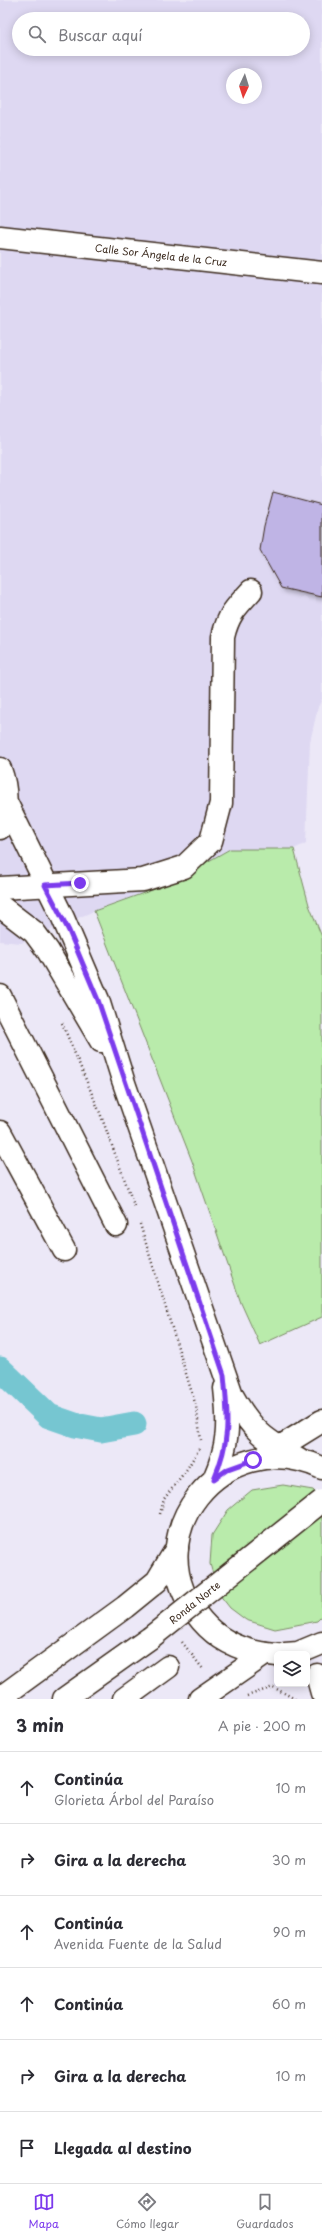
<!DOCTYPE html>
<html lang="es">
<meta charset="utf-8">
<style>
:root{--surface:#fff;--page:#f2f2f3;--text:#2b2b33;--muted:#7c7c81;--line:#e1e1e2;--accent:#7c3aed}
body{margin:0;font-family:"Playpen Sans",sans-serif;background:var(--page);color:var(--text)}
.controls{position:absolute;right:12px;bottom:12px;display:grid;overflow:hidden;border-radius:6px;box-shadow:0 2px 10px #0003}
.controls button{width:36px;height:36px;display:grid;place-items:center;padding:0;border:0;border-bottom:1px solid var(--line);background:var(--surface);color:var(--text);font:20px sans-serif}
.compass{position:absolute;left:226px;top:68px;width:36px;height:36px;border-radius:50%;background:var(--surface);box-shadow:0 2px 10px #0003;rotate:184deg}
.stop{position:absolute;width:12px;height:12px;margin:-9px;border:3px solid #7c3aed;border-radius:50%;background:#fff}
.stop.end{background:#7c3aed;border-color:#fff;box-shadow:0 1px 4px #0008}
.list{margin:0;padding:0;list-style:none}
h2{display:flex;justify-content:space-between;align-items:center;height:52px;margin:0;padding:0 16px;font-size:17px}
h2 small{font-size:13px;font-weight:400;color:var(--muted)}
.list li{display:grid;grid-template-columns:26px 1fr auto;gap:12px;align-items:center;box-sizing:border-box;height:72px;padding:0 16px;border-top:1px solid var(--line)}
.list b{display:block;font-size:15px;white-space:nowrap}
.list p{margin:0;font-size:13px;white-space:nowrap;color:var(--muted)}
.list em{font-size:13px;font-style:normal;color:var(--muted)}
.icon{flex:none;width:22px;height:22px;fill:none;stroke:currentColor;stroke-width:2;stroke-linecap:round;stroke-linejoin:round}
.map{position:relative;flex:none;width:322px;height:1699px;overflow:hidden}
.search{position:absolute;background:var(--surface);box-shadow:0 2px 10px #0003;left:12px;right:12px;top:12px;height:44px;display:flex;align-items:center;gap:10px;box-sizing:border-box;padding:0 14px;border-radius:22px;color:var(--muted);font-size:15px}
.sheet{height:484px;background:var(--surface)}
nav{display:flex;justify-content:space-around;align-items:center;box-sizing:border-box;height:56px;border-top:1px solid var(--line);background:var(--surface);font-size:11px;color:var(--muted)}
nav a{display:grid;justify-items:center;gap:2px}
nav .on{color:var(--accent)}
.map>svg:first-child{display:block}
.built{fill:#ded8f2;fill-rule:evenodd}
.green{fill:#b9ebab;stroke:#7a8a64}
.lines{fill:none;stroke-linecap:round;stroke-linejoin:round}
.canal{stroke:#76c6d1;stroke-width:25}
.building{fill:#bfb4e5;stroke:#3b2a1e;filter:url(#shadow)}
.minor-casing{stroke:#3b2a1e;stroke-width:25}
.major-casing{stroke:#3b2a1e;stroke-width:25}
.highway-casing{stroke:#3b2a1e;stroke-width:25}
.path{stroke:#3b2a1e;stroke-width:2.5;stroke-dasharray:1 3;stroke-linecap:butt}
.minor{stroke:#fff;stroke-width:22}
.major{stroke:#fff;stroke-width:22}
.highway{stroke:#fff;stroke-width:22}
.highway-bridge-casing{stroke:#3b2a1e;stroke-width:25;stroke-linecap:butt}
.highway-bridge{stroke:#fff;stroke-width:22}
.route{stroke:#7c3aed;stroke-width:5}
.labels{text-anchor:middle;stroke-width:3;stroke-linejoin:round;paint-order:stroke}
.street-label{font-size:10px;fill:#3b2a1e;stroke:#fff}
</style>
<div class="map">
<svg width="322" height="1699" viewBox="0 0 322 1699">
<defs>
<filter id="shadow"><feDropShadow dx="3.5" dy="3.5" stdDeviation="2" flood-color="#0004"/></filter>
</defs>
<rect width="100%" height="100%" fill="#ece8f7"/>
<filter id="ink" filterUnits="userSpaceOnUse"><feTurbulence type="fractalNoise" baseFrequency=".025" numOctaves="2"/><feDisplacementMap in="SourceGraphic" scale="8" xChannelSelector="R" yChannelSelector="G"/><feConvolveMatrix kernelMatrix="1 2 1 2 8 2 1 2 1" color-interpolation-filters="sRGB"/></filter>
<g filter="url(#ink)">
<path class="built" d="M0,0H322V699L318,707L310,742L306,843L294,849H230L166,885L94,911L21,943L0,941ZM19,19H303V49H19ZM232,74H256V98H232Z"/>
<path class="green" d="M230,849H294L309,905L322,937V1317L260,1345L241,1303L192,1161L94,911L166,885Z
M283,1485L313,1490L322,1499V1616L317,1621L275,1629L246,1620L230,1608L219,1594L210,1564L212,1535L228,1510L252,1490Z"/>
<g class="lines">
<path class="canal" d="M0,1369L49,1416L75,1425L101,1430L134,1424"/>
</g>
<path class="building" d="M273,492L322,505V597L281,588L260,550L264,526Z"/>
<g class="lines">
<g class="minor-casing">
<g id="minor">
<path id="s1" d="M0,237L322,273"/>
<path d="M0,888L143,880L184,867L211,841L221,803L223,637C228,615 236,607 251,591"/>
<path d="M0,996L116,1225"/>
<path d="M0,1132L64,1250"/>
<path d="M317,1675L322,1693"/>
</g>
</g>
<g class="major-casing">
<path id="major" d="M0,769C7,788 8,810 0,828
M6,802L63,918L98,1000L123,1080L232,1395C252,1431 265,1440 299,1459
M0,906L34,932L48,951L101,1041
M214,1479C229,1445 229,1424 225,1388
M285,1654L298,1653L322,1643
M277,1655C248,1653 221,1643 202,1621C130,1539 223,1421 322,1468"/>
</g>
<g class="highway-casing">
<path id="highway" d="M262,1458L322,1421
M0,1698L125,1607L157,1581L177,1548
M64,1699L150,1638
M124,1699L168,1667
M200,1699L265,1654"/>
</g>
<path class="path" d="M62,1023L100,1113L135,1208
M140,1224L196,1406L201,1440
M160,1514L164,1499L187,1469L199,1449
M182,1642L203,1669
M247,1696L273,1687L295,1699"/>
<use href="#minor" class="minor"/>
<use href="#major" class="major"/>
<use href="#highway" class="highway"/>
<g class="highway-bridge-casing">
<g id="highway-bridge">
<path id="s2" d="M150,1638L322,1501"/>
</g>
</g>
<use href="#highway-bridge" class="highway-bridge"/>
</g>
</g>
<g class="lines" filter="url(#ink)">
<path class="route" d="M80,883L45,885L69,931L98,1000L224,1375C228,1417 231,1439 214,1479L228,1469L253,1460"/>
</g>
<g class="labels">
<g class="street-label">
<text dy="4" stroke="none"><textPath href="#s1" startOffset="162">Calle Sor Ángela de la Cruz</textPath></text>
<text dy="4" stroke="none"><textPath href="#s2" startOffset="57">Ronda Norte</textPath></text>
</g>
</g>
</svg>
<div class="controls">
<button><svg class="icon" aria-label="layers" viewBox="0 0 24 24"><path d="M12 4l9 5-9 5-9-5zM3 14l9 5 9-5"/></svg></button>
</div>
<svg class="compass" viewBox="-18 -18 36 36"><path d="M0-13l5 13h-10z" fill="#e53935"/><path d="M0 13l5-13h-10z" fill="#7c7c81"/></svg>
<div class="stop" style="left:253px;top:1460px"></div>
<div class="stop end" style="left:80px;top:883px"></div>
<div class="search"><svg class="icon" aria-label="search" viewBox="0 0 24 24"><circle cx="10" cy="10" r="6"/><path d="M15 15l6 6"/></svg>Buscar aquí</div>
</div>
<section class="sheet">
<h2>3 min<small>A pie · 200 m</small></h2>
<ul class="list">
<li><svg class="icon" aria-label="ahead" viewBox="0 0 24 24"><path d="M12 20V5M6 11l6-6 6 6"/></svg><div><b>Continúa</b><p>Glorieta Árbol del Paraíso</p></div><em>10 m</em></li>
<li><svg class="icon" aria-label="right" viewBox="0 0 24 24"><path d="M7 20v-9h11M14 6l5 5-5 5"/></svg><div><b>Gira a la derecha</b></div><em>30 m</em></li>
<li><svg class="icon" aria-label="ahead" viewBox="0 0 24 24"><path d="M12 20V5M6 11l6-6 6 6"/></svg><div><b>Continúa</b><p>Avenida Fuente de la Salud</p></div><em>90 m</em></li>
<li><svg class="icon" aria-label="ahead" viewBox="0 0 24 24"><path d="M12 20V5M6 11l6-6 6 6"/></svg><div><b>Continúa</b></div><em>60 m</em></li>
<li><svg class="icon" aria-label="right" viewBox="0 0 24 24"><path d="M7 20v-9h11M14 6l5 5-5 5"/></svg><div><b>Gira a la derecha</b></div><em>10 m</em></li>
<li><svg class="icon" aria-label="arrive" viewBox="0 0 24 24"><path d="M6 21V4h12l-3 4 3 4H6"/></svg><div><b>Llegada al destino</b></div></li>
</ul>
</section>
<nav>
<a class="on"><svg class="icon" aria-label="map" viewBox="0 0 24 24"><path d="M3 6l6-2 6 2 6-2v14l-6 2-6-2-6 2zM9 4v14M15 6v14"/></svg>Mapa</a>
<a><svg class="icon" aria-label="directions" viewBox="0 0 24 24"><path d="M12 3l9 9-9 9-9-9zM9 14v-3h6M13 9l2 2-2 2"/></svg>Cómo llegar</a>
<a><svg class="icon" aria-label="saved" viewBox="0 0 24 24"><path d="M7 4h10v16l-5-4-5 4z"/></svg>Guardados</a>
</nav>
